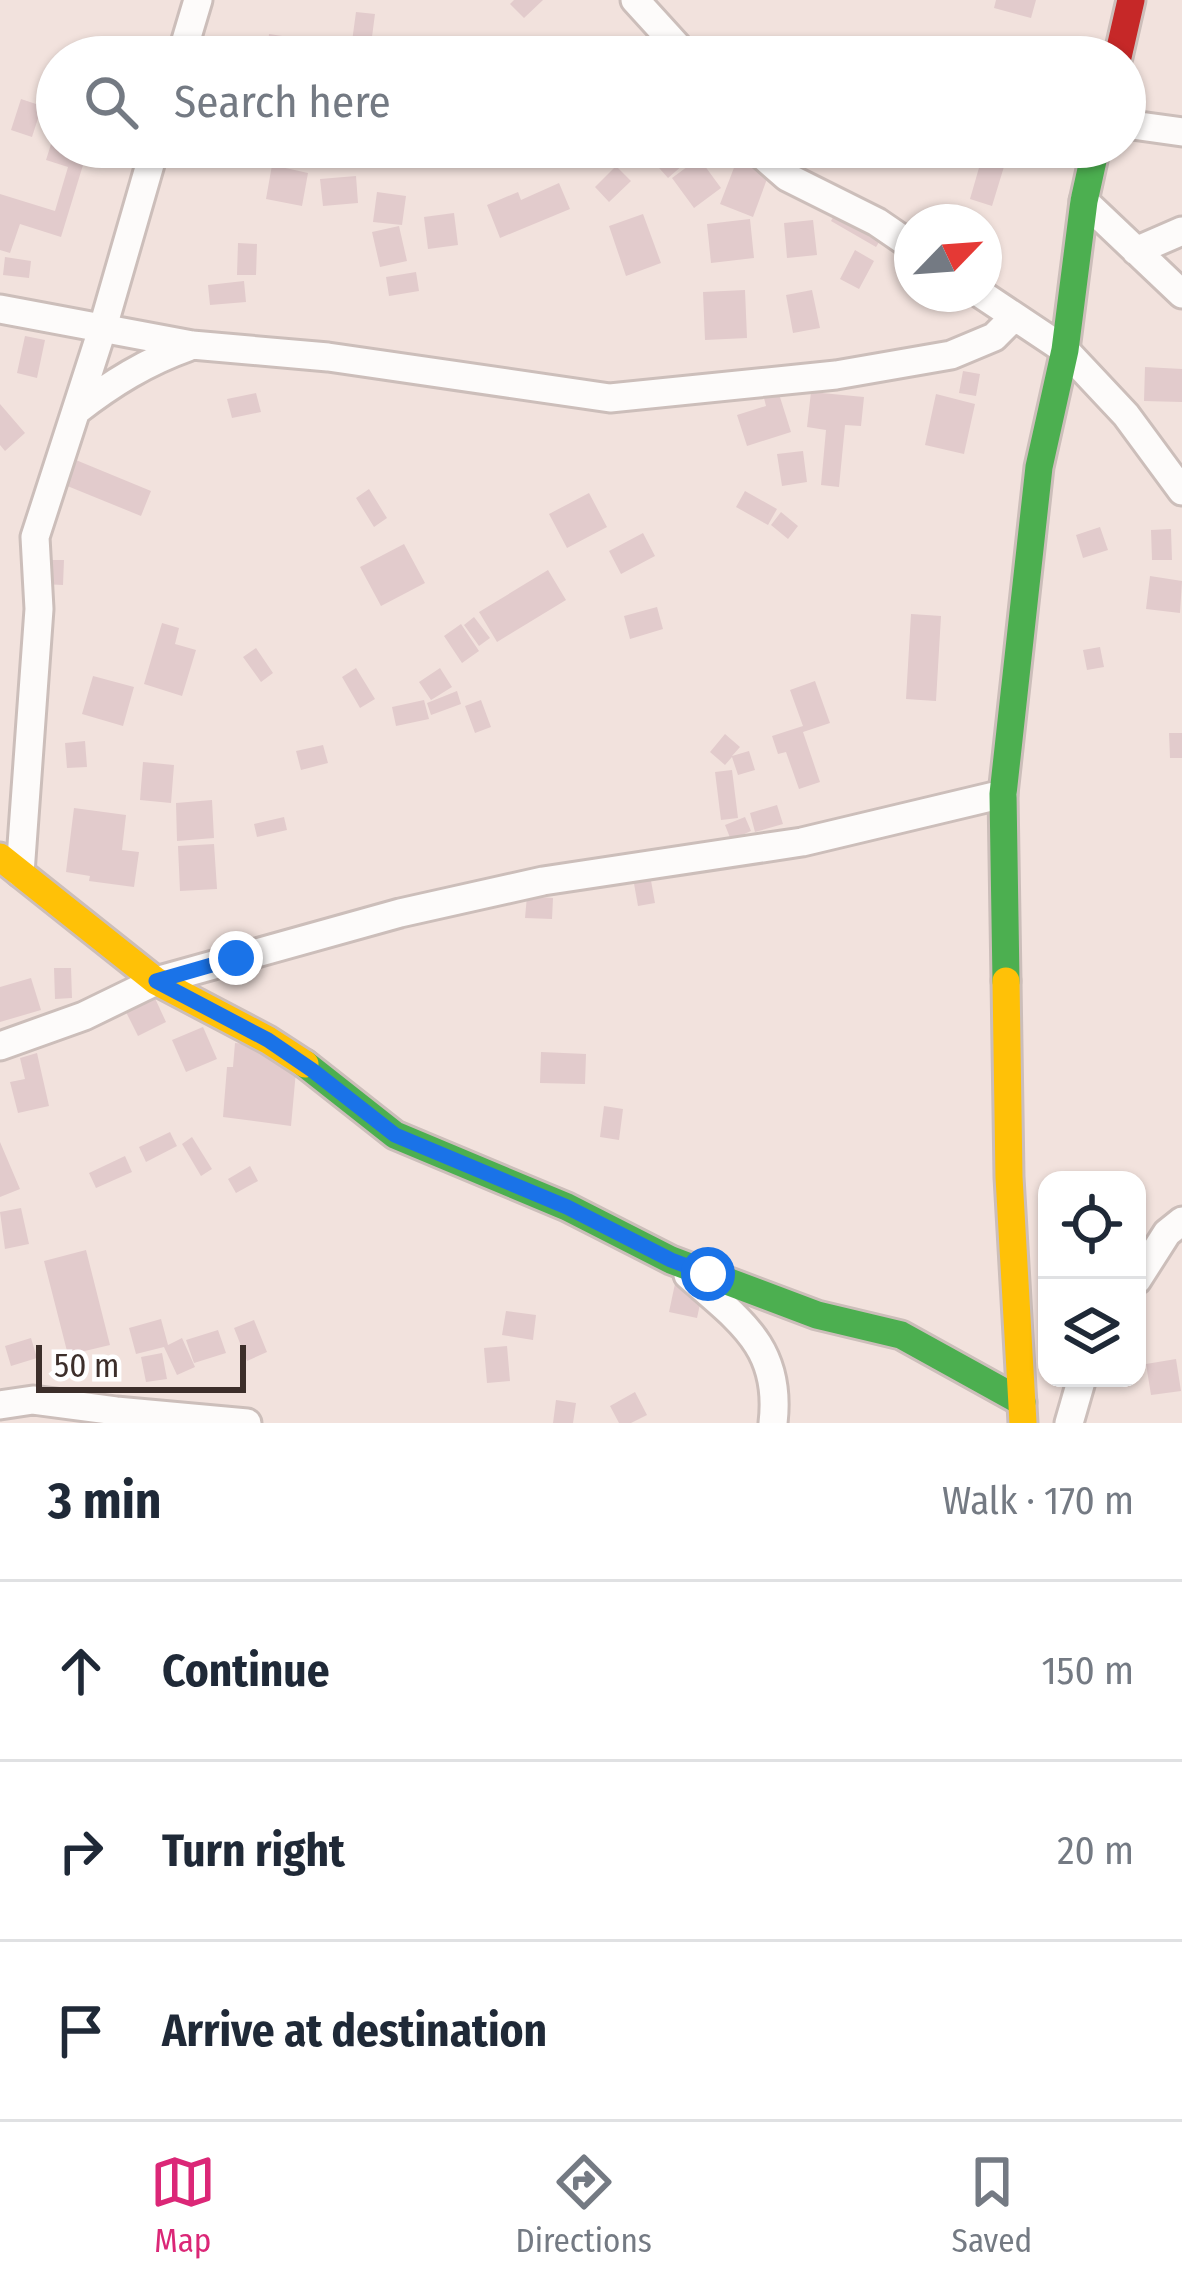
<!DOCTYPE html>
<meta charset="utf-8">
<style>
:root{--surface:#fff;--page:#f2f2f3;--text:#1f2937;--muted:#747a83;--line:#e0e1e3;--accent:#db2777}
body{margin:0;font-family:"Fira Sans Condensed",sans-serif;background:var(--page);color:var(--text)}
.controls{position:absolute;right:36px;bottom:36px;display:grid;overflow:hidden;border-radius:24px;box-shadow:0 3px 9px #0004}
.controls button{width:108px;height:108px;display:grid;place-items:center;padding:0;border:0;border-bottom:3px solid var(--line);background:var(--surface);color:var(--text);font:60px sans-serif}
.compass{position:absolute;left:894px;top:204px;width:108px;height:108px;border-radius:50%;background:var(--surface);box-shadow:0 3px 9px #0004;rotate:65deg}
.scale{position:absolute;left:36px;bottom:30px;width:210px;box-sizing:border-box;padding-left:12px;border:6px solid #3c2e2a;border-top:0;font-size:33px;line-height:42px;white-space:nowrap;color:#3c2e2a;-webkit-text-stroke:9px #fff;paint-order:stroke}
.stop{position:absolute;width:36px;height:36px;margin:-27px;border:9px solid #1a73e8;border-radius:50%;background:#fff}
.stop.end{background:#1a73e8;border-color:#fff;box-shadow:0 3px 12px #0008}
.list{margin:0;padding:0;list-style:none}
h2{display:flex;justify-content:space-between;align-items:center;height:156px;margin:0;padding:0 48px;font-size:51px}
h2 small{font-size:39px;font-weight:400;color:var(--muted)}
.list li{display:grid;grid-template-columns:78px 1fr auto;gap:36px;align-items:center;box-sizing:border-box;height:180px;padding:0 48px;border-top:3px solid var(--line)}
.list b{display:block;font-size:45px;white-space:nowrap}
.list em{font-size:39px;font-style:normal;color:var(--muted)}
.icon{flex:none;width:66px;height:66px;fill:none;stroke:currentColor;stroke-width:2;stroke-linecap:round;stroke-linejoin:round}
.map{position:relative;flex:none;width:1182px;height:1423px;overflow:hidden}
.search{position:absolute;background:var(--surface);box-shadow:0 3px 9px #0004;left:36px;right:36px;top:36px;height:132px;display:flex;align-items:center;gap:30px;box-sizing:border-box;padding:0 42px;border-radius:66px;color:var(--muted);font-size:45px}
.sheet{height:696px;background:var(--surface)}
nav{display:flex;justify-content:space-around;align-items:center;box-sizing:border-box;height:168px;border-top:3px solid var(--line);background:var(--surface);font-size:33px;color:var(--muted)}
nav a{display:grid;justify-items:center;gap:6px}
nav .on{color:var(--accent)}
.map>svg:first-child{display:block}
.building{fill:#e2cbcc}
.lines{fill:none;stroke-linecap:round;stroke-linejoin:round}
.street-casing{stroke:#ccbeba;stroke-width:33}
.fast-casing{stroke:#ccbeba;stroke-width:33}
.slow-casing{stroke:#ccbeba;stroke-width:33}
.jam-casing{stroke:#ccbeba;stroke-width:33}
.street{stroke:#fdfbfa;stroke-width:27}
.fast{stroke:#4caf50;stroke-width:27}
.slow{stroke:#ffc107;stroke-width:27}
.jam{stroke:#c62828;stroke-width:27}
.route{stroke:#1a73e8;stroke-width:15}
</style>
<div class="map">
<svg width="1182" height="1423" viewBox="0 0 1182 1423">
<rect width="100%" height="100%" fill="#f2e2dd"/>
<path class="building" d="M514,0H543L524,18L510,4Z
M996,0H1036L1031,18L994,8Z
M356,12L375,14L370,52L351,49Z
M269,34L289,37L287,57H267Z
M21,99L42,106L32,137L11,130Z
M52,141L57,143V147H70L87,152L61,237L20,224L10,253L0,250V194L55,211L68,167L46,160Z
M242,147H269L268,167L241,165Z
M363,147H383L385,157L366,161Z
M430,147H453L451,166L428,164Z
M650,147H681L691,158L668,178L645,152Z
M742,147L774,160L753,217L720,204Z
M985,147H1010L992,206L970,199Z
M699,158L721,188L694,208L672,178Z
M272,165L308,173L302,206L266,199Z
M616,166L631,181L609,202L595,187Z
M356,176L358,203L323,206L320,179Z
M559,183L570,209L500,238L487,205L518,192L521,200Z
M377,192L406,196L402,225L373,222Z
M841,203L887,229L876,247L831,221Z
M454,213L458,245L428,249L424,217Z
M643,214L661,263L626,276L609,226Z
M750,219L754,258L711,263L707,224Z
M813,220L817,255L787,258L784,223Z
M399,226L407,261L380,267L372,232Z
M238,243L257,244L256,275H237Z
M855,250L874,261L859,289L840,279Z
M5,257L31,261L29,278L3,275Z
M416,272L419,291L389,296L386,277Z
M244,281L246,302L210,305L208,285Z
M745,290L747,338L705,340L703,292Z
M812,290L820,328L793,333L786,295Z
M25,336L45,340L37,378L17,373Z
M1145,367L1182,369V402L1144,401Z
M963,371L980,374L976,396L959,393Z
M811,392L864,397L861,426L845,425L839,487L821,485L826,430L807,427Z
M256,393L261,412L232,418L227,399Z
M779,394L791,432L747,446L737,415L766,406L764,398Z
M936,394L975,404L964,454L925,445Z
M0,404L25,433L5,451L0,445Z
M803,451L807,482L782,486L777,454Z
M71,458L151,491L141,516L60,483Z
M369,489L387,518L374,527L356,498Z
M745,491L777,509L768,525L736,507Z
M589,493L607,527L567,548L549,514Z
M781,512L798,526L788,539L771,525Z
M1100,527L1108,550L1083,558L1076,535Z
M1171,529L1172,560H1152L1151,530Z
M643,533L655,556L621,574L609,551Z
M404,544L425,583L381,606L360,567Z
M42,560H64L63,585L42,584Z
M548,570L566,600L497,642L479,612Z
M1150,576L1182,581L1180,613L1146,609Z
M657,607L663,629L630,639L624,616Z
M911,614L941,616L936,701L906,699Z
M474,617L490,638L479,646L464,625Z
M162,623L179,628L175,644L196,650L182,696L144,684Z
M461,624L479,651L462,663L444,636Z
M1100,647L1104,667L1087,670L1083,650Z
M256,648L273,673L261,682L243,657Z
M356,668L375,699L360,708L342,677Z
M440,668L452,687L431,700L419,682Z
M93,676L134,687L123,726L82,714Z
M815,681L830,723L803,732L820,782L799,789L786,752L778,754L772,736L803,726L790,690Z
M457,691L461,704L431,715L427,703Z
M424,700L429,719L396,726L392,707Z
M481,700L491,727L475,733L465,706Z
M1169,733H1182V758H1170Z
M725,734L740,747L732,756L749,751L755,770L738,775L732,757L725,765L710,752Z
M85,741L87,767L67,768L65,743Z
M323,745L328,763L301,770L296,751Z
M143,762L174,765L171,803L140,800Z
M732,770L738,818L721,820L715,772Z
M212,800L214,838L177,841L176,803Z
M777,805L783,824L755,832L750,813Z
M74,808L126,815L122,850L139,852L134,887L89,881L90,876L66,872Z
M284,817L287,830L257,837L254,824Z
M745,817L751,831L731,840L725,825Z
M214,844L217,889L180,891L178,846Z
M650,875L655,903L638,906L633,878Z
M527,896L553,898L552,919L525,918Z
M54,968H71L72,998L55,999Z
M31,978L41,1010L0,1022V987Z
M153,994L166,1022L138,1036L124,1008Z
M203,1027L217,1059L186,1072L172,1040Z
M235,1043L298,1049L291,1126L223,1117L227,1067H233Z
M541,1052L586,1054L585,1084L540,1083Z
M37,1053L49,1106L18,1113L10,1082L25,1079L20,1058Z
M604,1106L623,1109L619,1140L600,1137Z
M170,1132L177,1146L146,1162L139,1147Z
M192,1137L212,1169L201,1176L182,1144Z
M0,1142L20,1189L0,1197Z
M125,1156L132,1172L96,1188L89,1173Z
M250,1166L258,1181L236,1193L228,1179Z
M21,1208L29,1244L5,1249L0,1212Z
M86,1250L110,1345L68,1355L44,1261Z
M676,1279L704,1286L697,1318L669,1312Z
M506,1311L536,1315L533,1340L502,1335Z
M161,1319L168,1345L182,1338L195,1367L177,1375L164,1347L136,1354L129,1328Z
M254,1320L267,1352L247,1361L234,1328Z
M218,1330L226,1353L194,1363L186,1340Z
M31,1338L37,1358L11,1366L5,1346Z
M507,1346L510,1381L487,1383L484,1348Z
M162,1353L167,1379L146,1382L141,1357Z
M1176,1359L1181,1391L1151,1395L1146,1364Z
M635,1392L647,1415L631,1423H619L610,1406Z
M556,1400L576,1403L573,1423H553Z"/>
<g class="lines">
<g class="street-casing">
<path id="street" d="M635,0L687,57
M181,57L198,0
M1125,124L1182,132
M753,147L787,177L877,222L912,246
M1084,201L1182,294
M1136,251L1182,231
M981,294L1065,350L1126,415L1182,491
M0,309L192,345L328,357L610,398L836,375L951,355L994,337L1013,318
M76,411C112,383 146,362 188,347
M20,873L39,609L35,537L103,327L155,147
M0,1046L84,1016L156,981L400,913L543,881L802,842L1003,794
M688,1275C739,1320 782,1347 773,1423
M1137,1280L1167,1233L1182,1221
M0,1405L33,1400L116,1411L247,1423
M1069,1423L1082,1378"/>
</g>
<g class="fast-casing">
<path id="fast" d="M1006,981L1003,794L1039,467L1065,350L1084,201L1096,147
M305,1064L395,1135L567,1207L671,1260L817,1315L901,1335L1022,1402"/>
</g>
<g class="slow-casing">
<path id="slow" d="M0,857L156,981L268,1040L305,1064
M1006,981L1009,1177L1023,1423"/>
</g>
<g class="jam-casing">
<path id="jam" d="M1118,57L1131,0"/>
</g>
<use href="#street" class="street"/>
<use href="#fast" class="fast"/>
<use href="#slow" class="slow"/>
<use href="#jam" class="jam"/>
</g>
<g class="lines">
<path class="route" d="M236,958L156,981L268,1040L312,1070L395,1135L567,1207L671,1260L708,1274"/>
</g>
</svg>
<div class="controls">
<button><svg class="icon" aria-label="locate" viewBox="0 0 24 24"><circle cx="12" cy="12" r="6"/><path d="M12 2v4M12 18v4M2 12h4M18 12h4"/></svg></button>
<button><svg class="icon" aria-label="layers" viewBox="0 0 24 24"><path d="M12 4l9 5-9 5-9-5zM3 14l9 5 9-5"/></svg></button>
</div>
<svg class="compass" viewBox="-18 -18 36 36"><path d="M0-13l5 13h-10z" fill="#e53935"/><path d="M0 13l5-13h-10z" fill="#747a83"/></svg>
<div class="scale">50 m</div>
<div class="stop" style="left:708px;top:1274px"></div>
<div class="stop end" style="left:236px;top:958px"></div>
<div class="search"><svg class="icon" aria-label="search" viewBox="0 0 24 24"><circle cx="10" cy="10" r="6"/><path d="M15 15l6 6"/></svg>Search here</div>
</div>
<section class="sheet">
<h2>3 min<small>Walk · 170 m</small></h2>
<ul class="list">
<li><svg class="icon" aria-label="ahead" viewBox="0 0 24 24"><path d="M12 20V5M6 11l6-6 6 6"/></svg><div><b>Continue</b></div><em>150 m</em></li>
<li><svg class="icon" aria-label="right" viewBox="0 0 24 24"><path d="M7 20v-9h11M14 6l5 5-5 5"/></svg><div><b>Turn right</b></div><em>20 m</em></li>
<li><svg class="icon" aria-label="arrive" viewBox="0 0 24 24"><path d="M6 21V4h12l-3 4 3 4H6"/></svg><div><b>Arrive at destination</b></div></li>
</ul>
</section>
<nav>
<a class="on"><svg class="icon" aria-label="map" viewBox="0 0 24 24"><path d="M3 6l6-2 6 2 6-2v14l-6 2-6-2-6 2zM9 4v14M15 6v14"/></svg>Map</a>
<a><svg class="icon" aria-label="directions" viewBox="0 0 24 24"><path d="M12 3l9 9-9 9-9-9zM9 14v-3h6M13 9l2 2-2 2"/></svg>Directions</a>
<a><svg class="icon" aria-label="saved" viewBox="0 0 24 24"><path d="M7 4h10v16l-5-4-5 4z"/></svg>Saved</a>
</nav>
